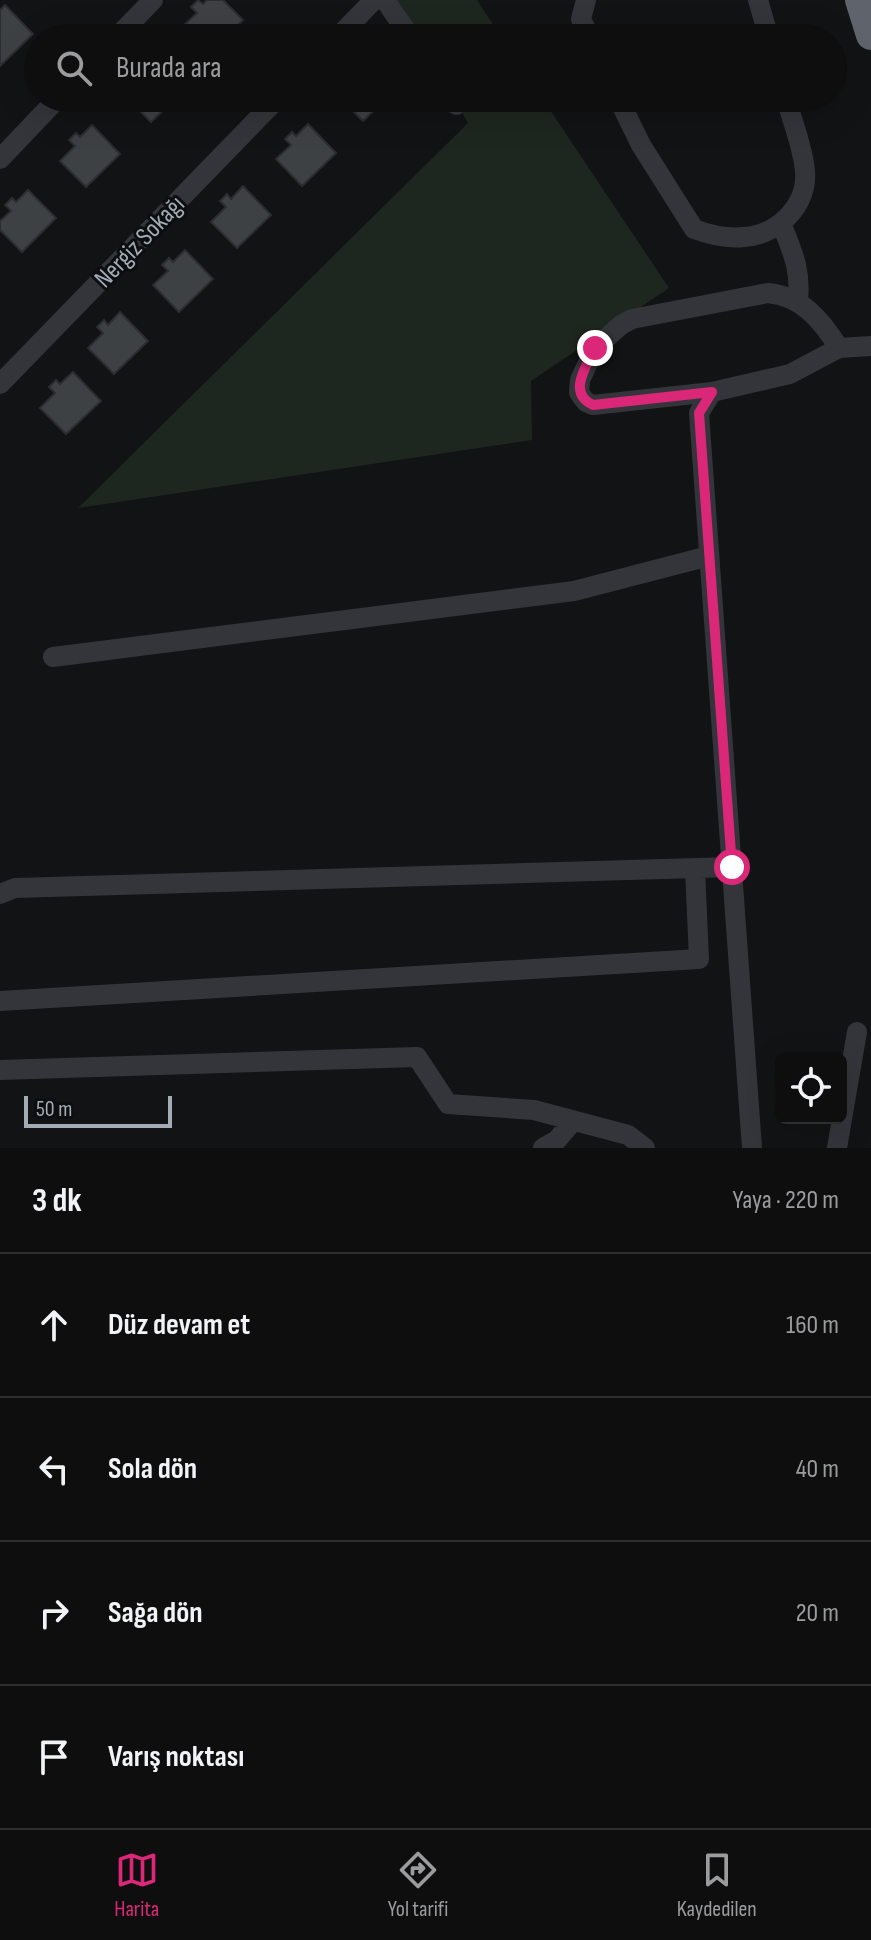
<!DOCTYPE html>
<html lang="tr">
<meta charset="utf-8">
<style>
:root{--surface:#0e0e0f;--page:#1c1c1d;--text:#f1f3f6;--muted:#9b9c9e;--line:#2e2e2f;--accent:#db2777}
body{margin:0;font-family:"Sofia Sans Condensed",sans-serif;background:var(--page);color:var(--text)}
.controls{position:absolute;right:24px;bottom:24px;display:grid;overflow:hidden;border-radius:12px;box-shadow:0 8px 32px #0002}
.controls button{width:72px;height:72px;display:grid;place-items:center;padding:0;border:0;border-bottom:2px solid var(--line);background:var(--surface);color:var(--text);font:40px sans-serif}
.scale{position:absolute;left:24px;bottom:20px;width:148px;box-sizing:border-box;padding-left:8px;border:4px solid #a3abb6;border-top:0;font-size:22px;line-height:28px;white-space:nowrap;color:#a3abb6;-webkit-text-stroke:6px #0d0e0f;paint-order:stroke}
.stop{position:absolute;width:24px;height:24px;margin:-18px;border:6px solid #db2777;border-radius:50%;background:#fff}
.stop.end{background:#db2777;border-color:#fff;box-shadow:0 2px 8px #0008}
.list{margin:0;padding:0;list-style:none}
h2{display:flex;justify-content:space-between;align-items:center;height:104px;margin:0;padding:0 32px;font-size:34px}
h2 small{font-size:26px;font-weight:400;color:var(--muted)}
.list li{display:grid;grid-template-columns:52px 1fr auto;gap:24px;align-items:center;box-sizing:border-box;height:144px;padding:0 32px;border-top:2px solid var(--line)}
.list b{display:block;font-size:30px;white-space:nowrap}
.list em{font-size:26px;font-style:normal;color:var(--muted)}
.icon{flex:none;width:44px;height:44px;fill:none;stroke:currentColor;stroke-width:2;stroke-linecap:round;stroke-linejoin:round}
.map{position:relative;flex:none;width:871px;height:1148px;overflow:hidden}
.search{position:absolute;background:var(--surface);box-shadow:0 8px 32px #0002;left:24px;right:24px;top:24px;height:88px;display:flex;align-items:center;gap:20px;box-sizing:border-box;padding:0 28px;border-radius:44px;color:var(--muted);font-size:30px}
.sheet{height:680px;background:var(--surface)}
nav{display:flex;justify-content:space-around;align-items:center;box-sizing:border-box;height:112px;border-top:2px solid var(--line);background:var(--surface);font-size:22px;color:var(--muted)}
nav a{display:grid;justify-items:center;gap:4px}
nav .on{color:var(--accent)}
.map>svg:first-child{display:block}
.green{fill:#1e271f}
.building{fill:#3e4144;stroke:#2c2d30;stroke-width:2}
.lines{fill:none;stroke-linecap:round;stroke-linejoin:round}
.minor{stroke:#33353a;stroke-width:20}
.highway{stroke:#5f636b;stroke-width:30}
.route{stroke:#db2777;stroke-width:10}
.labels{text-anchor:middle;stroke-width:6;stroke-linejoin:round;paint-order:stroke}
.street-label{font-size:26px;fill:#a3abb6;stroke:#0d0e0f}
</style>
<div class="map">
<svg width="871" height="1148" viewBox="0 0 871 1148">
<rect width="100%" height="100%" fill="#121314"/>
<path class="green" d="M397,0H477L502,38H419Z
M454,98H542L669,288L531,381L532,440L78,508L468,123Z"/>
<path class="building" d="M198,0L203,4L207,0H223L243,20L225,38H193L182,27L197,13L191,7Z
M5,5L33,34L0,66V10Z
M127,98H176L151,122Z
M340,98H387L363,121Z
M308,124L336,153L302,186L276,159L291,145L285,139L292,132L296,136Z
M92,125L120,154L86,187L60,161L75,146L69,140L76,133L80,137Z
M243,186L271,215L237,248L211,222L226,207L220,201L227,194L231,199Z
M28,190L56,218L22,252L0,230V221L11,211L5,205L12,198L16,202Z
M185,250L213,279L179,312L153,285L168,271L162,265L169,258L173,262Z
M120,312L148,341L114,374L88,348L103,333L97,327L104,320L108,325Z
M73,372L101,401L66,434L40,408L55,393L49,387L56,380L60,384Z"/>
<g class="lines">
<path class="minor" d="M385,0L411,38
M586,0L581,19L590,38
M758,0L769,38
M116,38L153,0
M337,38L374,0
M451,98L456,105
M618,98L641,145L694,229C710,235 726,239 744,237C777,235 808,206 805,171C803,147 792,121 786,98
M0,159L58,98
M781,223C793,253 801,269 798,301
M0,384L278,98
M712,392L593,405L586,402L582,397L579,392L580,380L595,348L621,325L632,319L768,293C802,296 822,321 839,348
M53,657L574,591L709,556
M0,894L15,888L732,867
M0,1001L699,959L695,869
M0,1070L417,1057L448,1104L534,1110L628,1135L645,1148
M543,1148L557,1140L573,1121
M752,1148L699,413L712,392L790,374L839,348L871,346
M837,1148L857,1032"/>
<path class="highway" d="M860,0L871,35"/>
</g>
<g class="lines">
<path class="route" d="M595,348C586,367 567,393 593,405L712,392L699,413L732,867"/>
</g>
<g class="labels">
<g class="street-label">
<text transform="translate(139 241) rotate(-46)" y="9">Nergiz Sokağı</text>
</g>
</g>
</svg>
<div class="controls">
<button><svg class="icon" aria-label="locate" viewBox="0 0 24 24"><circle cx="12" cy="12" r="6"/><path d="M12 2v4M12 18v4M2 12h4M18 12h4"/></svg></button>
</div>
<div class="scale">50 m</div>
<div class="stop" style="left:732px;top:867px"></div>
<div class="stop end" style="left:595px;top:348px"></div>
<div class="search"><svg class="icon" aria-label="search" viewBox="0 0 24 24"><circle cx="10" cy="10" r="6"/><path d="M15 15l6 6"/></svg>Burada ara</div>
</div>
<section class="sheet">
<h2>3 dk<small>Yaya · 220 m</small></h2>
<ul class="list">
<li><svg class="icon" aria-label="ahead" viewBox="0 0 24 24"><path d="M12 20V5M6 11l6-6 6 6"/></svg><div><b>Düz devam et</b></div><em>160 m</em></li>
<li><svg class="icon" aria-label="left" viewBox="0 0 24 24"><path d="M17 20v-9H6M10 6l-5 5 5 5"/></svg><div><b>Sola dön</b></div><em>40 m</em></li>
<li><svg class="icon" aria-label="right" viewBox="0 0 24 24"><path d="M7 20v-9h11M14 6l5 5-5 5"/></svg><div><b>Sağa dön</b></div><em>20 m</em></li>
<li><svg class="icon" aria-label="arrive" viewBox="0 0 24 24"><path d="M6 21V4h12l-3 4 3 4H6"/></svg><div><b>Varış noktası</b></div></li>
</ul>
</section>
<nav>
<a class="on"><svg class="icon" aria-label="map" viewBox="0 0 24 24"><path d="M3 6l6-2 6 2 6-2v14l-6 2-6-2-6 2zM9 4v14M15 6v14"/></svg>Harita</a>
<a><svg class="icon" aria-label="directions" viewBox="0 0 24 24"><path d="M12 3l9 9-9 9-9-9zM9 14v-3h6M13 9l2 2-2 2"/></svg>Yol tarifi</a>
<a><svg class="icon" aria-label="saved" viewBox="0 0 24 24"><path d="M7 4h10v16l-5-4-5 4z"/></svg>Kaydedilen</a>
</nav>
